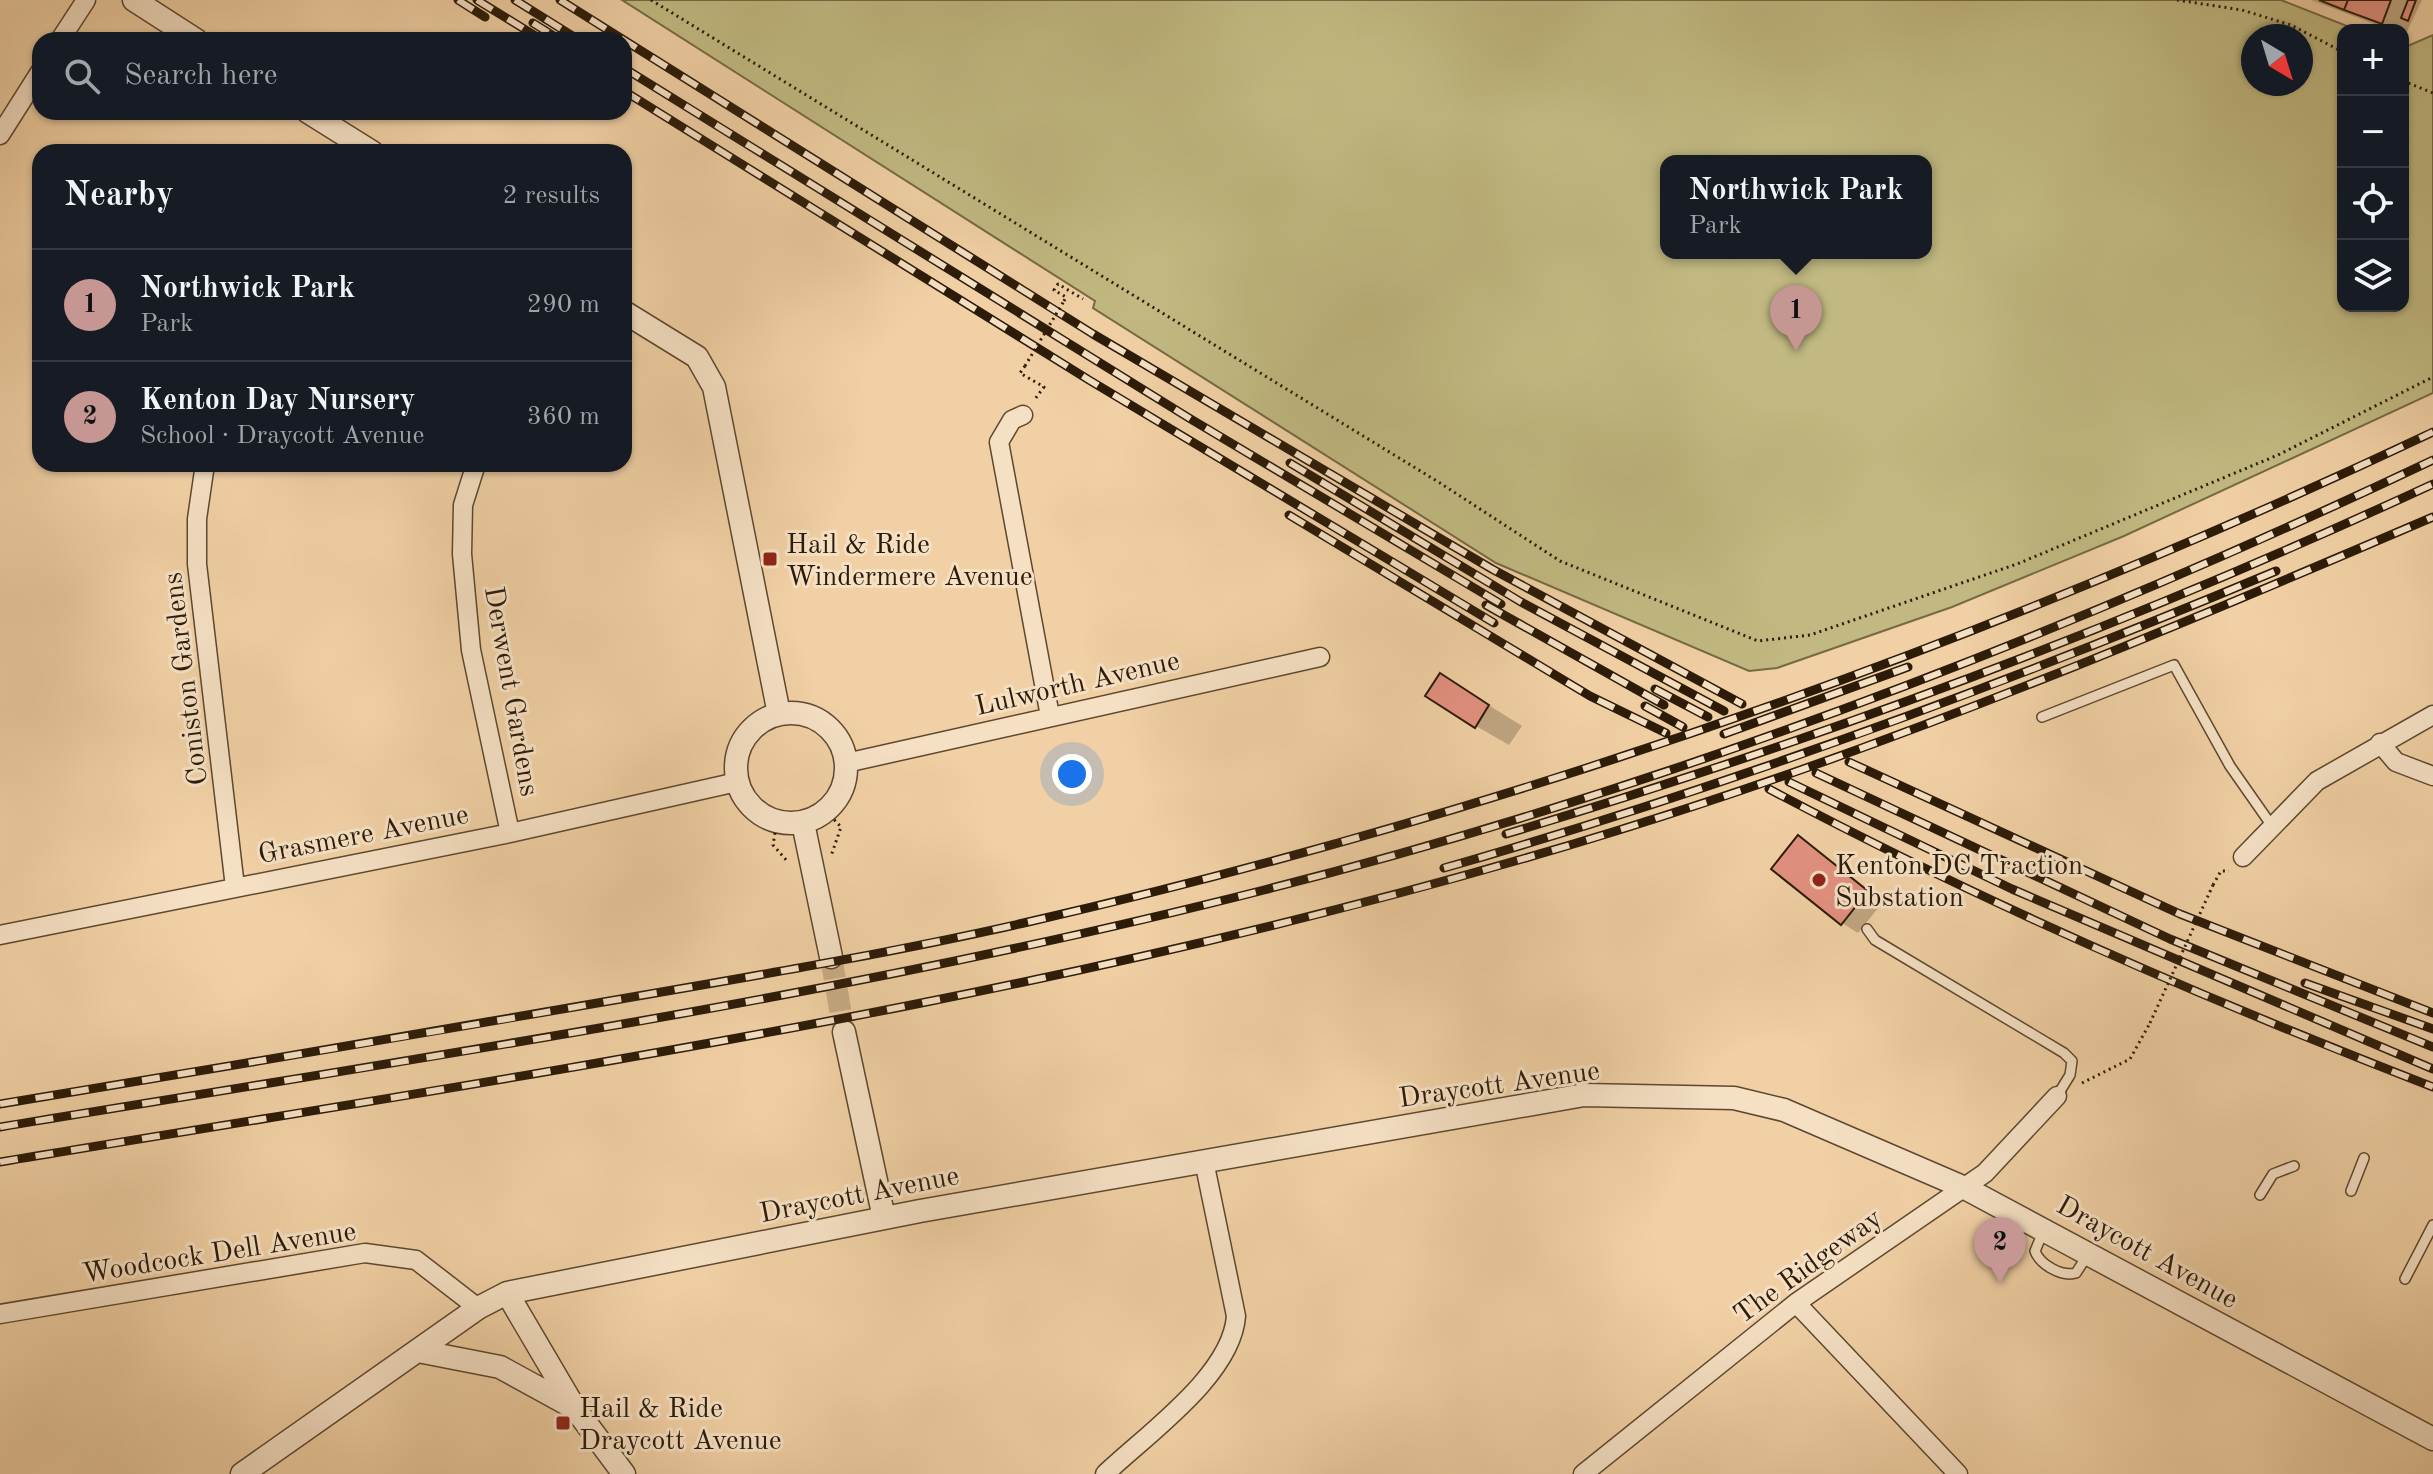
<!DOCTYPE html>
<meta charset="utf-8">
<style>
:root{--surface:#171b24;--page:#242831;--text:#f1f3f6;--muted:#9ea1a6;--line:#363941;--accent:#c59692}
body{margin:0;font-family:"Old Standard TT",serif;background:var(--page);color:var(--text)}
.controls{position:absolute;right:24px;top:24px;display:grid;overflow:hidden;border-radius:16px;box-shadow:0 2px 6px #0004}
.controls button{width:72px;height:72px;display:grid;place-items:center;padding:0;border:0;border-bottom:2px solid var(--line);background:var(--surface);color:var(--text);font:40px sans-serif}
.compass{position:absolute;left:2241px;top:24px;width:72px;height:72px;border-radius:50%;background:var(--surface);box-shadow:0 2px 6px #0004;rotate:142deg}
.you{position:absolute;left:1072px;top:774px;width:28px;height:28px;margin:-20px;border:6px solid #fff;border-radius:50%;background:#1a73e8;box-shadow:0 0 0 12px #1a73e833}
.badge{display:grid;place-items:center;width:52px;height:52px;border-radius:50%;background:var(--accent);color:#111;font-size:26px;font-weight:700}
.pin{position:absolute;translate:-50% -66px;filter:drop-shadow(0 2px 4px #0008)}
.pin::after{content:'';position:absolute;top:42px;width:28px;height:24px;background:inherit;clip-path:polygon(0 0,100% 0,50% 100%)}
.popup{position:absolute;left:1660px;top:155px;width:272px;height:104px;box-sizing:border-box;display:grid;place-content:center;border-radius:16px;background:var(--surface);filter:drop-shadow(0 2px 6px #0005);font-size:26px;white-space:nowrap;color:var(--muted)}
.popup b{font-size:30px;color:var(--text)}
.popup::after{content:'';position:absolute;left:50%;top:100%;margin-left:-16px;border:16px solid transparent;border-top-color:var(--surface)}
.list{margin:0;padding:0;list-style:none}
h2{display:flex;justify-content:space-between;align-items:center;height:104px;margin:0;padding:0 32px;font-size:34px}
h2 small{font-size:26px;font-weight:400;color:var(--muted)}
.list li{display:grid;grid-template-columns:52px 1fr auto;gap:24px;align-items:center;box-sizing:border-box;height:112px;padding:0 32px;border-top:2px solid var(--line)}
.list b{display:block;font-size:30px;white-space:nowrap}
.list p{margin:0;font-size:26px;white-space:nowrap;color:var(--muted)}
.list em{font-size:26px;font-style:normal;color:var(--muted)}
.icon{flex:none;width:44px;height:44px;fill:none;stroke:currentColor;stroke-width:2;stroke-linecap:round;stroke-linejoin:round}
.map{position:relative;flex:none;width:2433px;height:1474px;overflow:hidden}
.search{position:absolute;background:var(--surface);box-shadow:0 2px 6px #0004;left:32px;top:32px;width:600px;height:88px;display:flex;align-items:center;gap:20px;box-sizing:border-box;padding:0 28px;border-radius:24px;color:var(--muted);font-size:30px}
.panel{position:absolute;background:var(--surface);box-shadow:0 2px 6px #0004;left:32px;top:144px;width:600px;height:328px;border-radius:24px}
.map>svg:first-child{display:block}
.green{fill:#c1b981;stroke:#766a44;stroke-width:2;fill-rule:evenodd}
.shadow{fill:#0003}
.building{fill:#e39181;stroke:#2c1b08;stroke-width:2}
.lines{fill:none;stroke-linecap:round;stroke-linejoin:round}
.tertiary-tunnel{stroke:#c9ac85;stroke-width:22;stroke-dasharray:22 11;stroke-linecap:butt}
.service-casing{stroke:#5d482f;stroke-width:12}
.minor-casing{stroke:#5d482f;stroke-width:21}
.tertiary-casing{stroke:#5d482f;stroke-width:25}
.path{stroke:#2c1b08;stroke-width:3;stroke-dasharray:2 4;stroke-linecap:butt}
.service{stroke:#f5e0c4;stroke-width:9}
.minor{stroke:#f5e0c4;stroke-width:18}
.tertiary{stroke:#f5e0c4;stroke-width:22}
.rail-casing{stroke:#2c1b08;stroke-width:9}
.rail{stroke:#f5e0c4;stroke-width:6;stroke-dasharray:18;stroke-linecap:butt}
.path-bridge{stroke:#2c1b08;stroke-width:3;stroke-dasharray:2 4;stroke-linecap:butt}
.poi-dot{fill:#8f2418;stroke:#f5e0c4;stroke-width:3}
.labels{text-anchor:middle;stroke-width:6;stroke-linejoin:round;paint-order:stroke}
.poi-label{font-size:28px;fill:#2c1b08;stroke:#f5e0c4;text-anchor:start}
.street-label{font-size:28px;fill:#2c1b08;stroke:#f5e0c4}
</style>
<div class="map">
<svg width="2433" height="1474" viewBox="0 0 2433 1474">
<rect width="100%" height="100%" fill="#f0d0a4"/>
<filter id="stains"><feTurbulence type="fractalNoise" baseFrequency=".0025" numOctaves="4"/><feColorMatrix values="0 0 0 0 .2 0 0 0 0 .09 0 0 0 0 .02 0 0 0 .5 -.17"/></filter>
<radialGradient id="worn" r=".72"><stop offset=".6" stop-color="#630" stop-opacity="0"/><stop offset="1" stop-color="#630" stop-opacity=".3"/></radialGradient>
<path class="green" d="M622,0H2281L2357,30H2343V306H2403V48L2433,35V393L2124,536L1952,607L1777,668L1749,671L1496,563L1093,308L1095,301ZM2253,36H2301V84H2253ZM1666,161H1926V253H1666Z"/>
<path class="shadow" d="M2311,0H2422L2405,36L2403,30H2390Z
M1474,696L1522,726L1509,745L1476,726Z
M1798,837L1883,902L1858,933L1842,923Z"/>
<path class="building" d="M2319,0H2348L2344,10Z
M2348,0H2391L2382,24L2344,10Z
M2408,0H2416L2408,21L2401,18Z
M1440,673L1489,705L1475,728L1425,696Z
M1798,835L1868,891L1841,925L1771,869Z"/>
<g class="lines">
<path class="tertiary-tunnel" d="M831,957L844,1032"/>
<g class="service-casing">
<path id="service" d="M2042,717L2174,665L2230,766L2272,826
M1867,929L1875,940L2064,1053L2072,1061L2070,1075L2057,1096
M2351,1191L2364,1158
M2260,1195L2273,1174L2294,1166
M2043,1232L2035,1251C2040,1265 2062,1277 2076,1273L2087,1256
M2405,1279L2433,1225"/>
</g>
<g class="minor-casing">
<path id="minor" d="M60,40L86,0
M0,135L40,72
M1023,415L1012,420L999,442L1050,716
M205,464L197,519V564L235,887
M476,464L463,505L462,554L471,650L510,833
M2380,743L2396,762L2433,776
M846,763L1320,657
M2243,857L2317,781L2433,715
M0,935L510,833L737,782
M1796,1303L1958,1474
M0,1314L365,1253L416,1260L478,1308
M1105,1474C1147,1434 1232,1375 1236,1316L1204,1161
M1583,1474L1796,1303L1985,1173L2057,1096"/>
</g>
<g class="tertiary-casing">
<path id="tertiary" d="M134,0L196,40
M308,112L372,152
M624,312L697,357L714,387L779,714
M736 768a55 55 0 1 1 110 0a55 55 0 1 1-110 0Z
M803,823L831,957
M844,1032L884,1218
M507,1293L574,1407L624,1474
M418,1351L500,1367L573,1407
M242,1474L478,1308L507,1293L920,1211L1584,1095L1734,1098L1784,1110L1965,1188L2433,1439"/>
</g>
<path class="path" d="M651,0L1440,483L1560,561L1758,641L1810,635L2017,564L2278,455L2433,377
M2177,0L2242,10L2291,25L2343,52
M2403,81L2433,93
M1064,301L1066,297L1054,290L1058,284L1083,299
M1025,366L1020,373L1044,387L1035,399
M826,811L841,827L831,856
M777,821L773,845L788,862
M2213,885L2221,871H2229
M2082,1083L2130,1059L2150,1023"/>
<use href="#service" class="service"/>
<use href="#minor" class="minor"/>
<use href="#tertiary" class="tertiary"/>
<g class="rail-casing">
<path id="rail" d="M458,0L485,17
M477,0L542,40
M515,0L579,40
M560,0L1093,334L1492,569L1742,704
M533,23L560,40
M624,68L1189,418L1501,604
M624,91L1089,380L1494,623
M1290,463L1521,602L1724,711
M1289,515L1590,696L1666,733
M1486,605L1664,705
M1655,689L1708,717
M1645,706L1683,727
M1724,734L1908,667
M1849,762L2180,914L2433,1013
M1816,773L2170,939L2433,1047
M1789,782L2012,889L2433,1069
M1769,789C1983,903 2207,1000 2433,1087
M1506,834C1823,739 2133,623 2433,484
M1444,868C1728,787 2003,685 2276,571
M2305,983L2433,1029
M0,1104C205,1070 411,1036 615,1000C754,976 892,953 1028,922C1513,811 1984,644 2433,432
M0,1127C423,1057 848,996 1264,890C1667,788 2057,638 2433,460
M0,1162C542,1072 1089,994 1616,831C1895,745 2164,632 2433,517"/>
</g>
<use href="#rail" class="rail"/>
<path class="path-bridge" d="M1025,366L1064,301
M2150,1023L2213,885"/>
</g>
<g class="poi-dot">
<rect x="762" y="551" width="16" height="16" rx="4"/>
<circle cx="1819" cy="880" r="8"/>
<rect x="555" y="1415" width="16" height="16" rx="4"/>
</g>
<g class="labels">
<g class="poi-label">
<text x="786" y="553">Hail &amp; Ride<tspan x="786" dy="32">Windermere Avenue</tspan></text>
<text x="1835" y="874">Kenton DC Traction<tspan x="1835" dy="32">Substation</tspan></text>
<text x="579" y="1417">Hail &amp; Ride<tspan x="579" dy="32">Draycott Avenue</tspan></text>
</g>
<g class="street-label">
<text transform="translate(184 679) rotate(-97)" y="10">Coniston Gardens</text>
<text transform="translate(1077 682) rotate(-13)" y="10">Lulworth Avenue</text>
<text transform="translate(513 691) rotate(80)" y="10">Derwent Gardens</text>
<text transform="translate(363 833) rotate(-11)" y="10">Grasmere Avenue</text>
<text transform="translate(1499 1083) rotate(-8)" y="10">Draycott Avenue</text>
<text transform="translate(859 1193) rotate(-11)" y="10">Draycott Avenue</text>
<text transform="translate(219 1251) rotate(-9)" y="10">Woodcock Dell Avenue</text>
<text transform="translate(2148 1251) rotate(29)" y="10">Draycott Avenue</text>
<text transform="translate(1807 1265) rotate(-36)" y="10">The Ridgeway</text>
</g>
</g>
<rect width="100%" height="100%" filter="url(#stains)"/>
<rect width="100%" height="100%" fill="url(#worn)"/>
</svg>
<div class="controls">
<button>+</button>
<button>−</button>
<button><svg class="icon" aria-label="locate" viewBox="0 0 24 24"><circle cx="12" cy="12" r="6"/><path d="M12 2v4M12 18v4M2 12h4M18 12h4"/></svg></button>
<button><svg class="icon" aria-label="layers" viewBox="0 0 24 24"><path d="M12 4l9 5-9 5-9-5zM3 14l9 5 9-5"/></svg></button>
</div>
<svg class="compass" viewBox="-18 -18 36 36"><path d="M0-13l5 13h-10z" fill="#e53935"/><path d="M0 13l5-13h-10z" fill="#9ea1a6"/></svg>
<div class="you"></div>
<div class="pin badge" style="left:1796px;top:351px">1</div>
<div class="popup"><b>Northwick Park</b>Park</div>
<div class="pin badge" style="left:2000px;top:1283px">2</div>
<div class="search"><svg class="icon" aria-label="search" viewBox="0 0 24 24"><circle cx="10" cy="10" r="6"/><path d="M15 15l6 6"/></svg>Search here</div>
<section class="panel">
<h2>Nearby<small>2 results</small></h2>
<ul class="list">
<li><span class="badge">1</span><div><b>Northwick Park</b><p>Park</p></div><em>290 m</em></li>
<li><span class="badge">2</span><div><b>Kenton Day Nursery</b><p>School · Draycott Avenue</p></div><em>360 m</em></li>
</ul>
</section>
</div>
